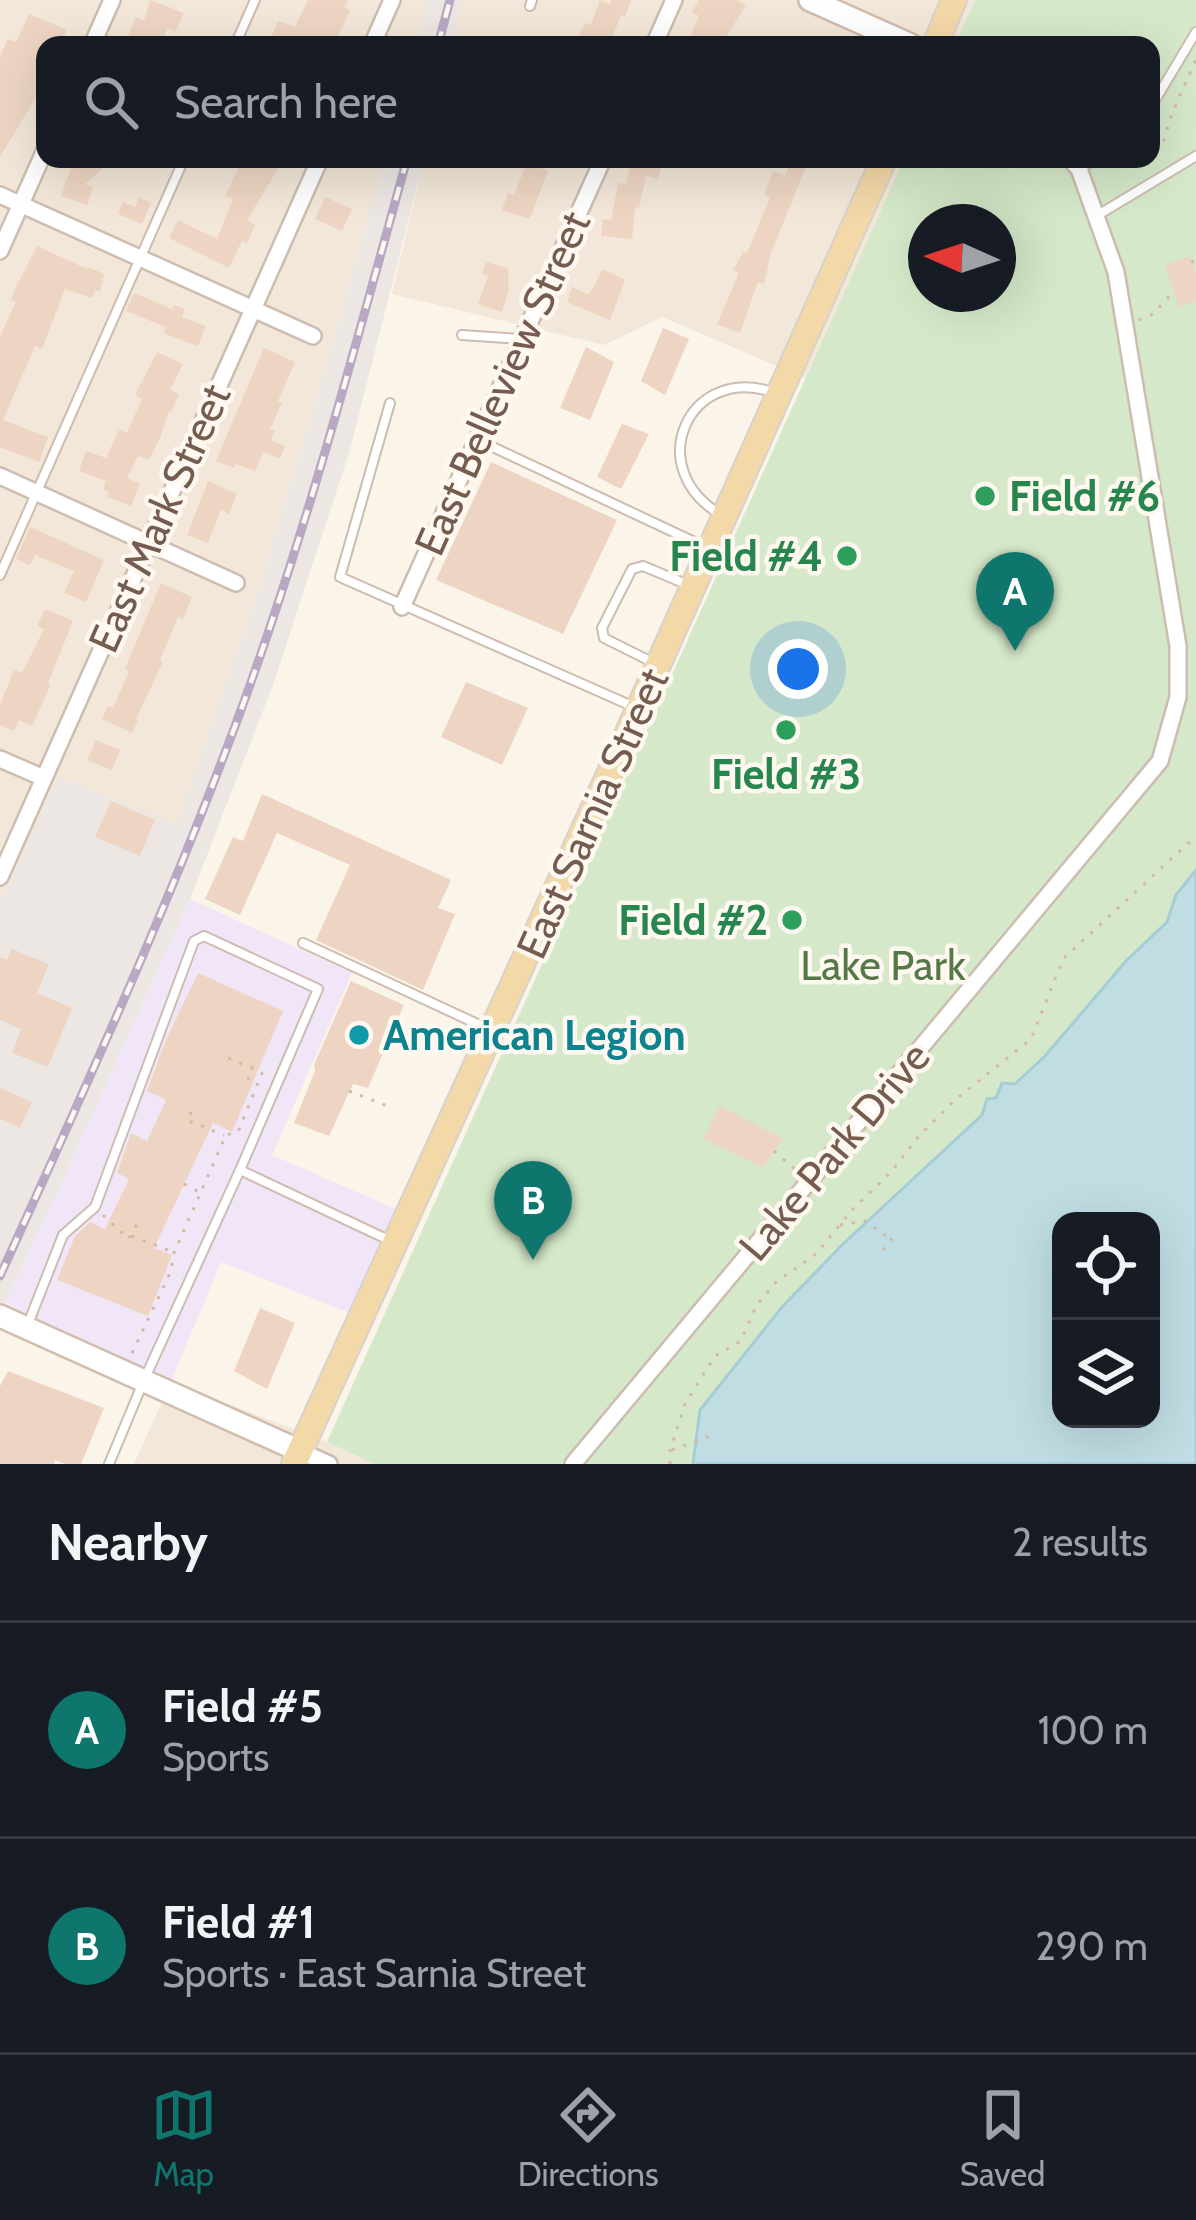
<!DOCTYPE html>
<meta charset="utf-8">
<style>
:root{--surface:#171b24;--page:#20242c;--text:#f1f3f6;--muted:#9ea1a6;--line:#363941;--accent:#0f766e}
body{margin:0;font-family:Cabin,sans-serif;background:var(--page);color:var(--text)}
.controls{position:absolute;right:36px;bottom:36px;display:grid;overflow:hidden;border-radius:24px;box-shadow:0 12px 48px #0002}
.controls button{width:108px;height:108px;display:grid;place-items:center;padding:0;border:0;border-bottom:3px solid var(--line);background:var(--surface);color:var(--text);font:60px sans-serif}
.compass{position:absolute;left:908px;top:204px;width:108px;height:108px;border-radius:50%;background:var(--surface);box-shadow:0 12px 48px #0002;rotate:273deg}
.you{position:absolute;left:798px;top:669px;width:42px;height:42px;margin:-30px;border:9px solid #fff;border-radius:50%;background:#1a73e8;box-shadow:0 0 0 18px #1a73e833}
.badge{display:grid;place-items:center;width:78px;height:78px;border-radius:50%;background:var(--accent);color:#fff;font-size:39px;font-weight:700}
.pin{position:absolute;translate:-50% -99px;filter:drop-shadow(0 3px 6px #0008)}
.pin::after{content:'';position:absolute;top:63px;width:42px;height:36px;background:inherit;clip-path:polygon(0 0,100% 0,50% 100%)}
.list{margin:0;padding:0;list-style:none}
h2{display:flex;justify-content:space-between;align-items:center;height:156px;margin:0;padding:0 48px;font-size:51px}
h2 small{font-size:39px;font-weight:400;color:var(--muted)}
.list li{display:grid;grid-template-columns:78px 1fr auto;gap:36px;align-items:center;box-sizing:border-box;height:216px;padding:0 48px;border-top:3px solid var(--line)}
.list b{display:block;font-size:45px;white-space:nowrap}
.list p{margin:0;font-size:39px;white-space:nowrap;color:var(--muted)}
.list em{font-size:39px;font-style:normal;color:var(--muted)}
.icon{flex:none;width:66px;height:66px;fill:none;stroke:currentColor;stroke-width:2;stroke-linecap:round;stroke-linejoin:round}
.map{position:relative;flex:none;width:1196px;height:1464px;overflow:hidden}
.search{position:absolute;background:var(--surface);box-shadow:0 12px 48px #0002;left:36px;right:36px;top:36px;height:132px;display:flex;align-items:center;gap:30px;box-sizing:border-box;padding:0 42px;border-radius:24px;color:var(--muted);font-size:45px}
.sheet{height:588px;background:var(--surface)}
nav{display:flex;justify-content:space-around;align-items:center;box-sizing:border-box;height:168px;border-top:3px solid var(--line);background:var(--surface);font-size:33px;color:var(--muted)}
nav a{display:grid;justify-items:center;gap:6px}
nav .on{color:var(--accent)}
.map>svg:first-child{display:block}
.residential{fill:#f2e7d8}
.industrial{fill:#ece7e2}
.education{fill:#f1e6f7}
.green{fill:#d5e8c9;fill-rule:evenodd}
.water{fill:#bfdde3;stroke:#a6ccd4;stroke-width:3;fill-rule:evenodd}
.building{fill:#eed5c3}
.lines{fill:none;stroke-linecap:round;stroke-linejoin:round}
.lane-casing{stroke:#ccbdb0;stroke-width:12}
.street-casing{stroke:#ccbdb0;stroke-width:20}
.secondary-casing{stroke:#cfbdae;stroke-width:26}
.primary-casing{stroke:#d8d2ce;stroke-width:28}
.path{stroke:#d3b8a6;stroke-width:3;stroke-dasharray:3 9;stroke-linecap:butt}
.lane{stroke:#fff;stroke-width:8}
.street{stroke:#fff;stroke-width:15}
.secondary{stroke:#fff;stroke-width:21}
.primary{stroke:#f3d9a8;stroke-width:24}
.rail-casing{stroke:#b8a8c4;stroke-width:9}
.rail{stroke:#fef8f0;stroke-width:4.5;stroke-dasharray:14;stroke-linecap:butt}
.leisure-dot{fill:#2e9e5b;stroke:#fef8f0;stroke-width:4.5}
.culture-dot{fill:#0f9aa8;stroke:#fef8f0;stroke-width:4.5}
.labels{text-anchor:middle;stroke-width:9;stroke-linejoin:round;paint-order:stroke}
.street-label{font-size:42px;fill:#745d4f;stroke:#fef8f0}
.leisure-label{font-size:42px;font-weight:bold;fill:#27864d;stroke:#fef8f0;text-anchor:end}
.park-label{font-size:42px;fill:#557848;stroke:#fef8f0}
.culture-label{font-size:42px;font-weight:bold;fill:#0d838f;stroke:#fef8f0;text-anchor:start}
</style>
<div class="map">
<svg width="1196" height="1464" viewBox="0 0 1196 1464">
<rect width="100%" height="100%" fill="#fbf4e9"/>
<path class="residential" d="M0,0H427L415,45H45V159H384L333,342L259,588L177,825L58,778L0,903Z
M463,0H975L955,45H452Z
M424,159H904L805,378L662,317L604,345L392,294Z
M171,1382L327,1442L374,1464H134Z"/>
<path class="industrial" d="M427,0H463L452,45H415Z
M384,159H424L349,453L273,685L190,899L56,1196L0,1313V903L58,777L177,824L259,588L333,342Z"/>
<path class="education" d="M190,899L352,973L272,1155L396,1209L350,1313L221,1262L171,1382L2,1309L56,1196Z"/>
<path class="green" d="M975,0H1196V1464H374L327,1442L904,159H1151V45H955ZM926,222H998V294H926ZM1061,1221H1151V1419H1061Z"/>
<path class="water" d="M1196,870V1464H693L700,1410L782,1307L843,1244L982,1115L987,1099L996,1098L1002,1083L1015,1084L1045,1056L1126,961L1167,922L1176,895ZM1061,1221H1151V1419H1061Z"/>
<path class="building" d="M150,0L184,13L175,32L167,28L161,45H124L136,17L144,21Z
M308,0H348L344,7L350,10L334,45H268L278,21L295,27Z
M600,0L610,4L611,0H631L625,17L621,15L609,45H575L585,23L591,25Z
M699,0H737L746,5L721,45H700L689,40L699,16L692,12Z
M29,14L67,30L59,45H45V75L36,97L0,157V56L8,39L16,42Z
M74,159H114L85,184L93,187L87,205L61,196Z
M243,159H284L247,220L255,225L247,244L242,241L229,268L169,238L178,220L217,239L233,199L225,196Z
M632,159H663L658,179L646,176L639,208L635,207L632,239L601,236L603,219L611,220L618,183L626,184Z
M792,159H809L771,253L764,284L758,282L740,333L717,324L739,273L733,270L743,252L747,253L770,198L764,195L773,171L785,176Z
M527,162L548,171L530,219L502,210L508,193L514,195Z
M139,197L151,203L142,224L118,214L123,202L135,207Z
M325,197L352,209L342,231L315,219Z
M37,246L87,269L88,267L104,274L100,292L95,290L92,298L65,289L42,349L35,346L3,420L48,437L39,462L0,447V336L16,302L11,300L15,289Z
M1190,256L1196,275V301L1179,307L1165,265Z
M486,262L508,268L509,290L502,312L478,304L488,276L482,274Z
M603,269L625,280L610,320L567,302L572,287L589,295Z
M134,293L172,309L174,305L185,309L182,317L206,326L198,346L163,333L166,327L126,311Z
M663,328L689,339L665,395L641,381Z
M586,347L614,362L590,420L560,408Z
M264,348L295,362L278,401L282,403L270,429L275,431L271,440L285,446L280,459L263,452L255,471L236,464L234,468L216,461Z
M157,352L183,364L170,390L179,394L171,412L169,411L160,438L149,460L138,456L127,478L140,484L131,506L107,497L109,492L103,489L106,481L79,471L86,451L106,458L119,430L127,433L142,399L135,395Z
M622,424L649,434L621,489L597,477Z
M491,462L617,520L563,634L436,580Z
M208,481L237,494L229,514L221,510L208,543L187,535Z
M30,527L104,560L86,602L64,593L74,571L35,555L30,565L16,559Z
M161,583L192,597L183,619L178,617L160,660L163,662L136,719L138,720L132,733L102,719L108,706L113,708L129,671L125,669Z
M45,609L73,621L48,683L51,684L32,726L19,720L14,731L0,725V705L14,670L22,673L44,629L37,626Z
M466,682L528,708L502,765L441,737Z
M96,740L120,750L112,770L87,760Z
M262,794L451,880L438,908L455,914L423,990L316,940L350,865L277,833L240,915L205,899L233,837L243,841Z
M111,801L155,820L140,856L95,837Z
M12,949L49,964L37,993L72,1008L48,1067L12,1053L21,1029L0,1020V957L7,960Z
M198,973L283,1011L232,1132L213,1123L154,1248L172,1255L148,1316L57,1280L75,1236L90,1222L105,1229L129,1179L117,1173L131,1133L147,1141L166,1100L147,1091L166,1040Z
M351,981L404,1005L368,1088L353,1084L329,1136L294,1123L315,1071L314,1065Z
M0,1088L32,1102L20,1128L0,1119Z
M720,1106L783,1139L763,1167L703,1139Z
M260,1308L295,1323L267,1389L234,1371Z
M8,1371L104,1408L81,1464H66L55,1460L54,1464H0V1386Z"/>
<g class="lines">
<g class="lane-casing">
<path id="lane" d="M530,6L532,0
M235,45L255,0
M1151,107L1196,32
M1080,169L1095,159
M1098,215L1196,156
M462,335L520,339
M390,403L340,577L632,706
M478,440L703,546
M723,516C640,469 689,364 772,392
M0,575L184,159
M652,662L604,638L602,628L632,569L643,566L686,584
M303,943L486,1028
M240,1170L393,1242
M28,1324L63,1235L95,1207L194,941L204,936L318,989L240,1170L144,1380L109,1464"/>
</g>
<g class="street-casing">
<path id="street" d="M92,45L112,0
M372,45L392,0
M654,45L674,0
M0,195L313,336
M0,251L45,150
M0,476L236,583
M402,607L603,159
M0,759L44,778
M0,877L320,159
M300,1451L329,1464
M573,1464L1160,761L1178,697V646L1116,272L1079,169L1070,159"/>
</g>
<g class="secondary-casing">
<path id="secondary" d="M810,0L911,45
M0,1316L300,1451"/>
</g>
<g class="primary-casing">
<path id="primary" d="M935,45L954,0
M294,1464L625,739L884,159"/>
</g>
<path class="path" d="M1151,137L1164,140L1171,116L1196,59
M1192,263L1196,252
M1139,320L1153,314L1174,291
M248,1080L254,1062
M349,1091L390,1107
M191,1112L187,1120L224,1135
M774,1151L796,1170
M184,1184L199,1192
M103,1215L121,1232L173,1252
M840,1225L865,1221L891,1240
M129,1238L139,1221
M883,1250L898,1231
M132,1353L171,1271L174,1253L226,1135L238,1132L262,1073L226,1057
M672,1450L710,1436
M670,1464V1451L685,1404L715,1356L741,1341L756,1306L775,1283L816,1254L852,1210L891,1172L919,1136L955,1100L1031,1039L1063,959L1196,836"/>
<use href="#lane" class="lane"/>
<use href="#street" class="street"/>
<use href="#secondary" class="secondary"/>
<use href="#primary" class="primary"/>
<g class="rail-casing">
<path id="rail" d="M438,45L450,0
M0,1276C86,1086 174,895 245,699C309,522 357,340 407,159"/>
</g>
<use href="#rail" class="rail"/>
</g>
<g class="leisure-dot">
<circle cx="985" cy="496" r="12"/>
<circle cx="847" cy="556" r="12"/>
<circle cx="786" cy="730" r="12"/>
<circle cx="792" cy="920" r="12"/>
</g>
<circle class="culture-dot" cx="359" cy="1035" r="12"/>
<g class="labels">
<g class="street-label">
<text transform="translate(502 383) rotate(-66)" y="15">East Belleview Street</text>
<text transform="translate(159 518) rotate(-66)" y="15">East Mark Street</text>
<text transform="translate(592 813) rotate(-66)" y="15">East Sarnia Street</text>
<text transform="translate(834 1151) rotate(-50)" y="15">Lake Park Drive</text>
</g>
<g class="leisure-label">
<text x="1009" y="511" text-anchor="start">Field #6</text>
<text x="823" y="571">Field #4</text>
<text x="786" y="789" text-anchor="middle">Field #3</text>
<text x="768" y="935">Field #2</text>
</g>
<g class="park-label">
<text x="883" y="980">Lake Park</text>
</g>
<g class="culture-label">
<text x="383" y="1050">American Legion</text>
</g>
</g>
</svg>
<div class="controls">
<button><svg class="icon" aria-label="locate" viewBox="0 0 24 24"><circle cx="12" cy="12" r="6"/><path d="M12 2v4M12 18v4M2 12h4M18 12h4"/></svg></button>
<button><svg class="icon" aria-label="layers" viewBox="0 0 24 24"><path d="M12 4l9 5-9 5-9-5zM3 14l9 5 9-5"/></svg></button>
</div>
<svg class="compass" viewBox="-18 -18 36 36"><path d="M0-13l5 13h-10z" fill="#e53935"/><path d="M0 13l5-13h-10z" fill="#9ea1a6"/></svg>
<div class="you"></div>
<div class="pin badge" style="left:1015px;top:651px">A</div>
<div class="pin badge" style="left:533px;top:1260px">B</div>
<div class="search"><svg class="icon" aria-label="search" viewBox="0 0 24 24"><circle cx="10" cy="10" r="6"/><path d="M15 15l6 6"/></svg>Search here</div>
</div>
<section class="sheet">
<h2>Nearby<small>2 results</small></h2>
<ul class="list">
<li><span class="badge">A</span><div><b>Field #5</b><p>Sports</p></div><em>100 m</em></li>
<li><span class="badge">B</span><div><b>Field #1</b><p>Sports · East Sarnia Street</p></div><em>290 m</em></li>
</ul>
</section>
<nav>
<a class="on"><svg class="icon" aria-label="map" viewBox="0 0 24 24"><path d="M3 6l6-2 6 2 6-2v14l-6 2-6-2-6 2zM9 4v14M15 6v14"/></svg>Map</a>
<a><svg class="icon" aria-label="directions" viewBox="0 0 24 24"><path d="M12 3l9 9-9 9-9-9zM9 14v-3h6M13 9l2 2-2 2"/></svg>Directions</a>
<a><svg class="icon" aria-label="saved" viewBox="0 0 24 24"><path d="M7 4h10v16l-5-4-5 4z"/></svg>Saved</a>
</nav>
